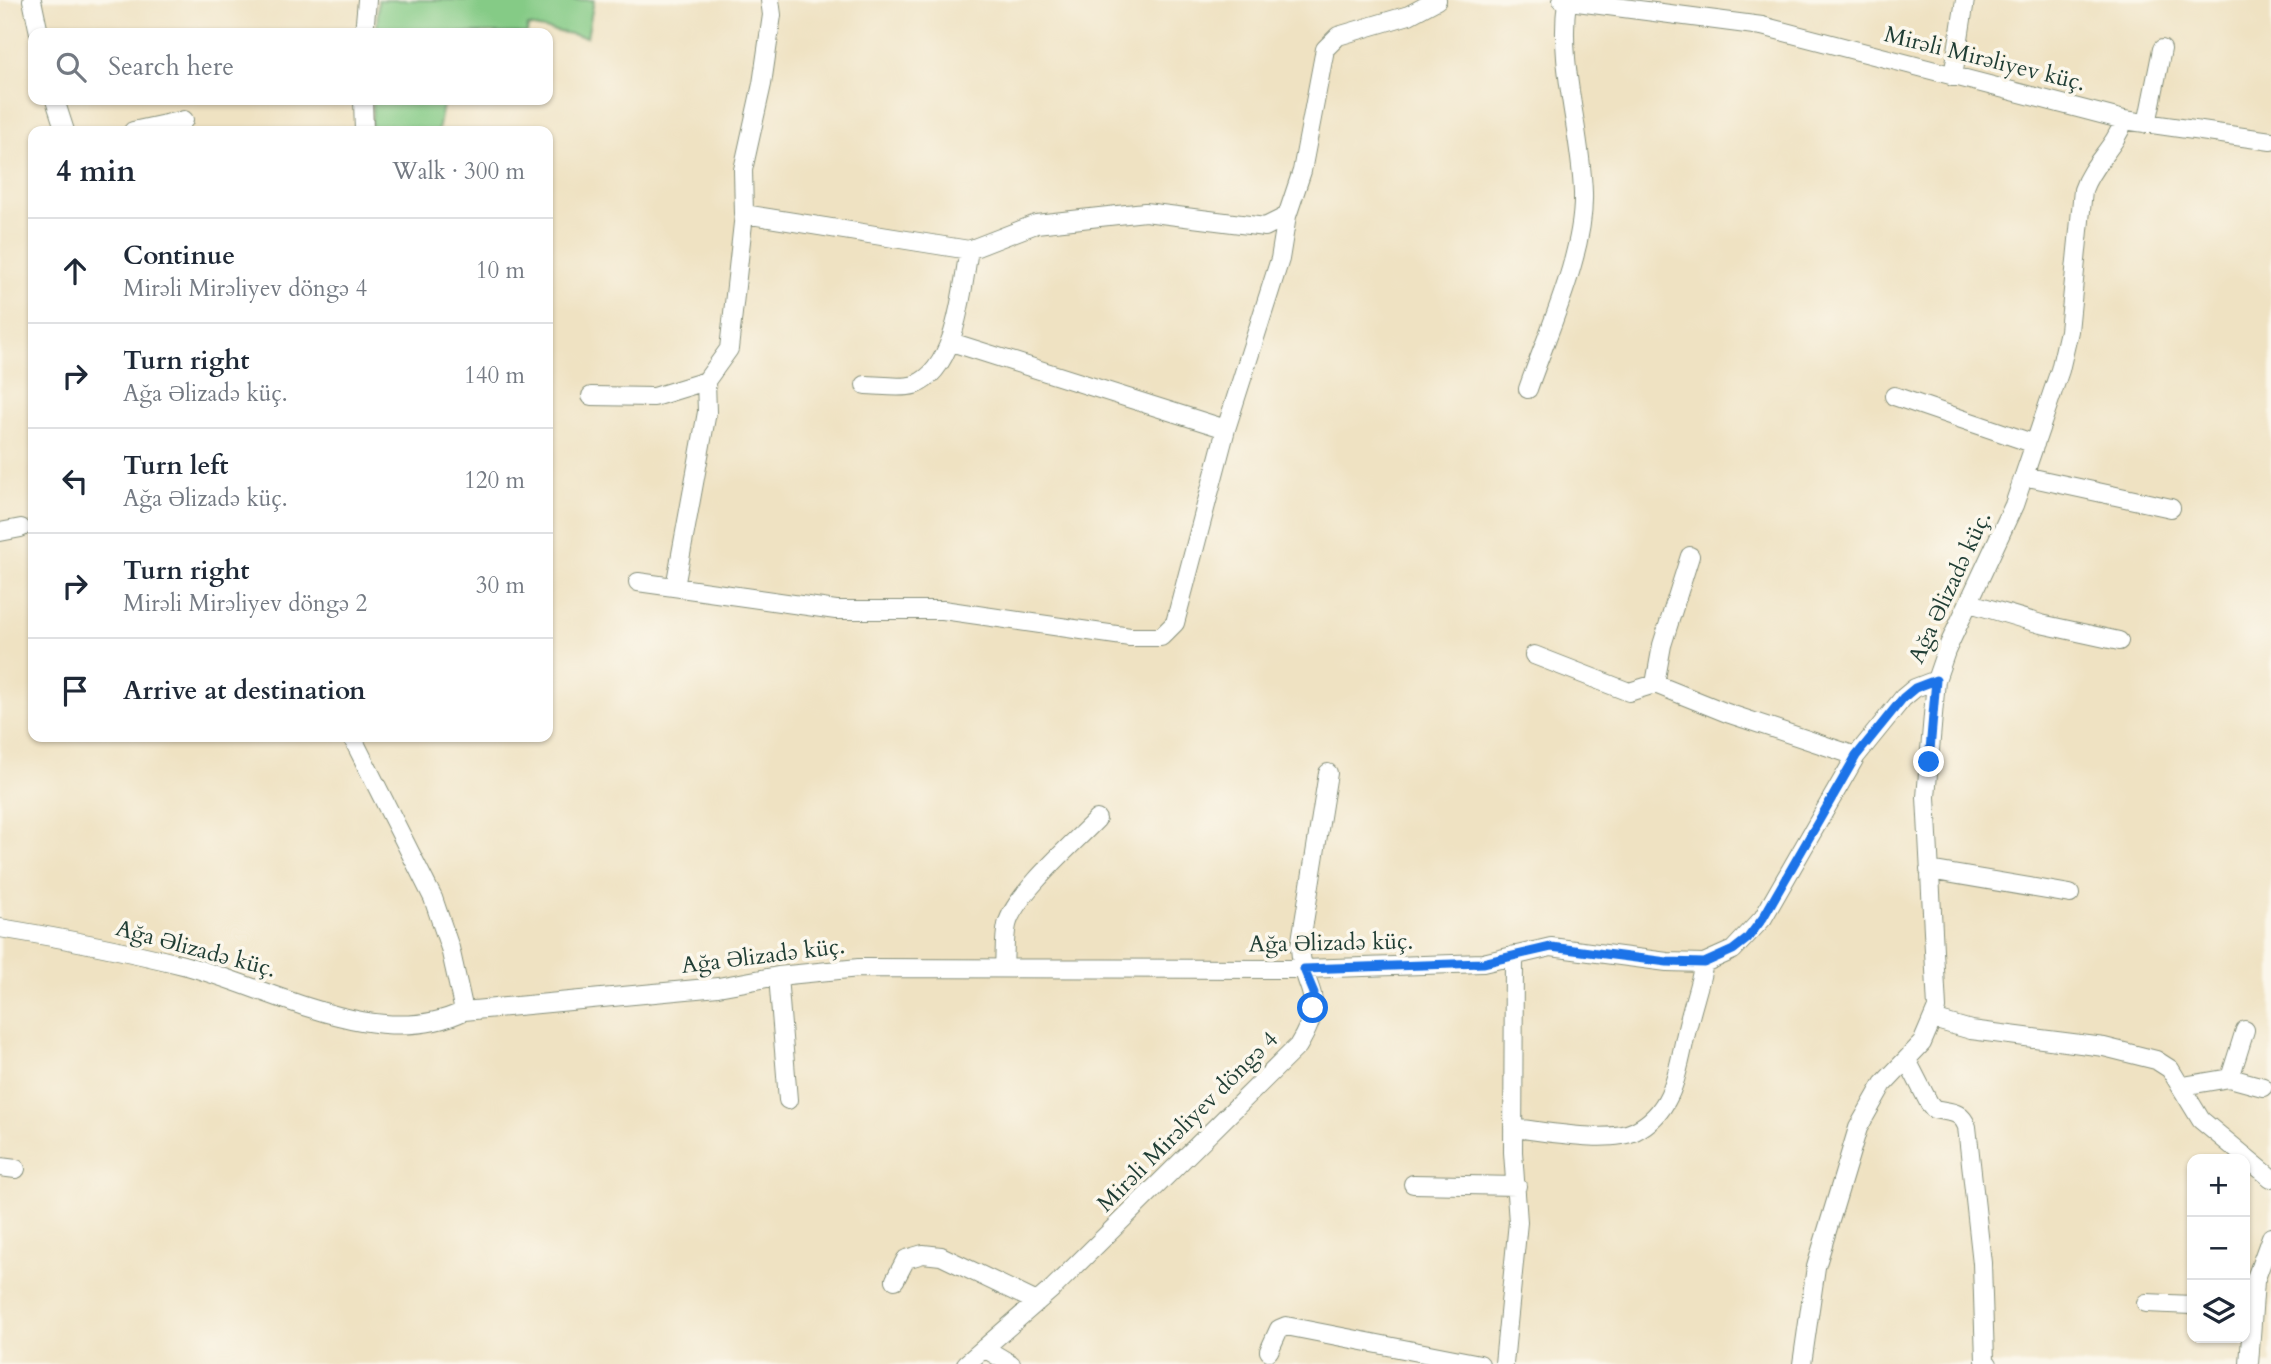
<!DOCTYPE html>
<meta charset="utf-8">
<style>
:root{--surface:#fff;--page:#f6f6f7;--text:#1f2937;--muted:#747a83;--line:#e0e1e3}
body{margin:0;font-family:Cardo,serif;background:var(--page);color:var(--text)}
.controls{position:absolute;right:21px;bottom:21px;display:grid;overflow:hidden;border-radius:14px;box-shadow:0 2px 5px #0004}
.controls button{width:63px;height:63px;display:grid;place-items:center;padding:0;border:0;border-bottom:2px solid var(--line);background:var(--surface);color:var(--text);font:35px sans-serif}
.stop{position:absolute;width:21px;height:21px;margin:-16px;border:5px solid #1a73e8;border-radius:50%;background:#fff}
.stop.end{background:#1a73e8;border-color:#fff;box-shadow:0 2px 7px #0008}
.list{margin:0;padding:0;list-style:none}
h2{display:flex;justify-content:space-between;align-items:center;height:91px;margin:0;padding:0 28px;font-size:30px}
h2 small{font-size:23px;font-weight:400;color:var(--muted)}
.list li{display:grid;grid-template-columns:46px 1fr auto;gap:21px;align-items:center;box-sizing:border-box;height:105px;padding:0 28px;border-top:2px solid var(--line)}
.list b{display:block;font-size:26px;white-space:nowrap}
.list p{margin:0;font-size:23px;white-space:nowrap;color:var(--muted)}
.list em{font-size:23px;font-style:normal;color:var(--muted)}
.icon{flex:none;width:38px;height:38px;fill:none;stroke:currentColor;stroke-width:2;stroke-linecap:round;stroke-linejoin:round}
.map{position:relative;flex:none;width:2271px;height:1364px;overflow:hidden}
.search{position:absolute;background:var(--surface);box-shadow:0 2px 5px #0004;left:28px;top:28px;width:525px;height:77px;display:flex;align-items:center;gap:18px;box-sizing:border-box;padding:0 24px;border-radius:14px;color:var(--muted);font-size:26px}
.panel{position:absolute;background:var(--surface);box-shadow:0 2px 5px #0004;left:28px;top:126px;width:525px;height:616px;border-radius:14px}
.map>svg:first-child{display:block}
.green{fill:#85cb86;stroke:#52845d;stroke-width:2}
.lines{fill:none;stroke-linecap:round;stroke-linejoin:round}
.minor-casing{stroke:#87907b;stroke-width:20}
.minor{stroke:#fff;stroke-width:18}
.route{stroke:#1a73e8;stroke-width:9}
.labels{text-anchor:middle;stroke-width:7;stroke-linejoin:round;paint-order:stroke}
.street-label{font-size:23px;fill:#1f3d34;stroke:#fbf7ec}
</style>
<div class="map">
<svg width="2271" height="1364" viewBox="0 0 2271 1364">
<rect width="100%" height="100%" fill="#fbf7ec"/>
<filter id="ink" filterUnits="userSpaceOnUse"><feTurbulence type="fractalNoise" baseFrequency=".0143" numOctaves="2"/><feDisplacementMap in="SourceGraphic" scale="14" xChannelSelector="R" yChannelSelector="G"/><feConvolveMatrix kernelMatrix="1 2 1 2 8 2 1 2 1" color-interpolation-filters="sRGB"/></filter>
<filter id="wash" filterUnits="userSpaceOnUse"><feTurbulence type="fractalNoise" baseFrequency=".00686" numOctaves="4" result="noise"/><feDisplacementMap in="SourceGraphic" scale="28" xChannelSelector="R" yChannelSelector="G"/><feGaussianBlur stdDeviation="1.57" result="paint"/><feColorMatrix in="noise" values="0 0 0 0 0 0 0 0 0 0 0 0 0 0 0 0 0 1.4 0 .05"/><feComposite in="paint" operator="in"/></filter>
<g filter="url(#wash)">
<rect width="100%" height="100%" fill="#efe2c2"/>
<path class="green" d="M378,0H594L587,37L528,26L527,33H377Z
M373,100H444L438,131H371Z"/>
</g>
<g filter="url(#ink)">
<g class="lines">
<g class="minor-casing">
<path id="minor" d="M32,0L39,33
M1562,0L1762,26L2124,120L2271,141
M364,33L367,0
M1953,77L1965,0
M55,100L65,131
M363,100L364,131
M2147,124L2162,49
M133,131L184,120
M744,214L969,250L1036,224L1145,212L1265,227L1287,216L1302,171L1325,49L1338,36L1409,15L1437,0
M951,342L1226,429
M865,385C879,385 901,389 914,385C957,370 962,287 969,250
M1528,389C1548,331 1585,253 1583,193C1581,128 1558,67 1567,1
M591,396L654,397L706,381
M1894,396L2035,444
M2024,476L2171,508
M0,532L21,528
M638,582L836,610H943L1130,637H1161L1175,623L1226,429L1280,259L1287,216
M675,587L707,412L706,381L729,349L744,214L743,170L762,84L772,15L770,0
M1970,603L2041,624L2119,641
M1534,655L1629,692L1655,684L1727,713L1856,756
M1655,684L1662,645L1690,556
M352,737L433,898L450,948L464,1011
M1929,870L2070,894
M0,928C61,938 123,950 183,965C269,987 378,1053 464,1011L718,987L778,976L859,968L1304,969L1483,963L1551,947L1667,962L1704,963L1733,950L1763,918L1856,756L1903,698L1915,688L1936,680L1946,651L2014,505L2060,370L2069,331L2083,190C2092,163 2115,148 2124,120
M1004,968C1005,954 1004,939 1007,925C1014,895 1075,842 1097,819
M778,976L788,1100
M1933,1019L1971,1030L2104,1047L2156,1060L2170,1069L2201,1120L2271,1178
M1907,1060L1929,1103L1934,1109C1950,1113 1961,1110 1967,1127L1982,1263L1985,1361L1988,1364
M2230,1078L2263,1087
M2183,1086L2230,1078L2245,1030
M1513,1128C1544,1131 1609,1144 1635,1131C1677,1110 1678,1064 1688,1025C1693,1004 1700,984 1704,963
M0,1167L16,1169
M1413,1184L1517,1186
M895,1280L906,1259L923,1254L941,1256L1037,1302
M2146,1303L2192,1305
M984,1348L1011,1364
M1269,1351L1279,1329L1286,1326L1480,1364
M966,1364L1053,1288L1298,1046C1330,993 1302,993 1300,947L1328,773
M1504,1364L1518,1222L1513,1152L1514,955
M1802,1364L1816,1267L1858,1128L1883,1084L1922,1043L1937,1008L1926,797L1936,680
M2249,1364L2255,1281L2271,1237"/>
</g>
<use href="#minor" class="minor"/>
</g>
</g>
<g class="lines" filter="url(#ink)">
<path class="route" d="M1313,1008L1314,993L1304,969L1483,963L1551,947L1667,962L1704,963L1733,950L1747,939L1763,918L1856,756L1903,698L1915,688L1936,680L1929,762"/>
</g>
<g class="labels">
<g class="street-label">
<text transform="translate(1985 58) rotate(14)" y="8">Mirəli Mirəliyev küç.</text>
<text transform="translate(1949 587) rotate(-65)" y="8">Ağa Əlizadə küç.</text>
<text transform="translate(1331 942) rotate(-1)" y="8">Ağa Əlizadə küç.</text>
<text transform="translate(196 948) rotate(15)" y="8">Ağa Əlizadə küç.</text>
<text transform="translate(763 955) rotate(-7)" y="8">Ağa Əlizadə küç.</text>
<text transform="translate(1187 1121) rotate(-45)" y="8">Mirəli Mirəliyev döngə 4</text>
</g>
</g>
</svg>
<div class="controls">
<button>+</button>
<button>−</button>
<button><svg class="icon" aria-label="layers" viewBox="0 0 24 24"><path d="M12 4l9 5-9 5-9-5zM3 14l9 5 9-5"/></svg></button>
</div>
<div class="stop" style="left:1313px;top:1008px"></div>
<div class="stop end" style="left:1929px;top:762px"></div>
<div class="search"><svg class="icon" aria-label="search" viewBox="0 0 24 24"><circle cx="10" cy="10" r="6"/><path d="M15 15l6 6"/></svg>Search here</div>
<section class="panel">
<h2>4 min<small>Walk · 300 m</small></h2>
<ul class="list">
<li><svg class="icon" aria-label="ahead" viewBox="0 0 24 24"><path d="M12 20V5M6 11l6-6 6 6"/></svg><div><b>Continue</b><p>Mirəli Mirəliyev döngə 4</p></div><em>10 m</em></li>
<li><svg class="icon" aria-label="right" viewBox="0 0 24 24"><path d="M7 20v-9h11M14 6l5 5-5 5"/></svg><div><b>Turn right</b><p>Ağa Əlizadə küç.</p></div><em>140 m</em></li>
<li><svg class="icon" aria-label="left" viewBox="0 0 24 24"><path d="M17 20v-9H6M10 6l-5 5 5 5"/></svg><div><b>Turn left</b><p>Ağa Əlizadə küç.</p></div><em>120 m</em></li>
<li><svg class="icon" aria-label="right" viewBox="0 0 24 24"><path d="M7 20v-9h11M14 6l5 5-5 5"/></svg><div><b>Turn right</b><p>Mirəli Mirəliyev döngə 2</p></div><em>30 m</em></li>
<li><svg class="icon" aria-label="arrive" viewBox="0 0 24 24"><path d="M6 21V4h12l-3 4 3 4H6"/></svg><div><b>Arrive at destination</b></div></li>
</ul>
</section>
</div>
